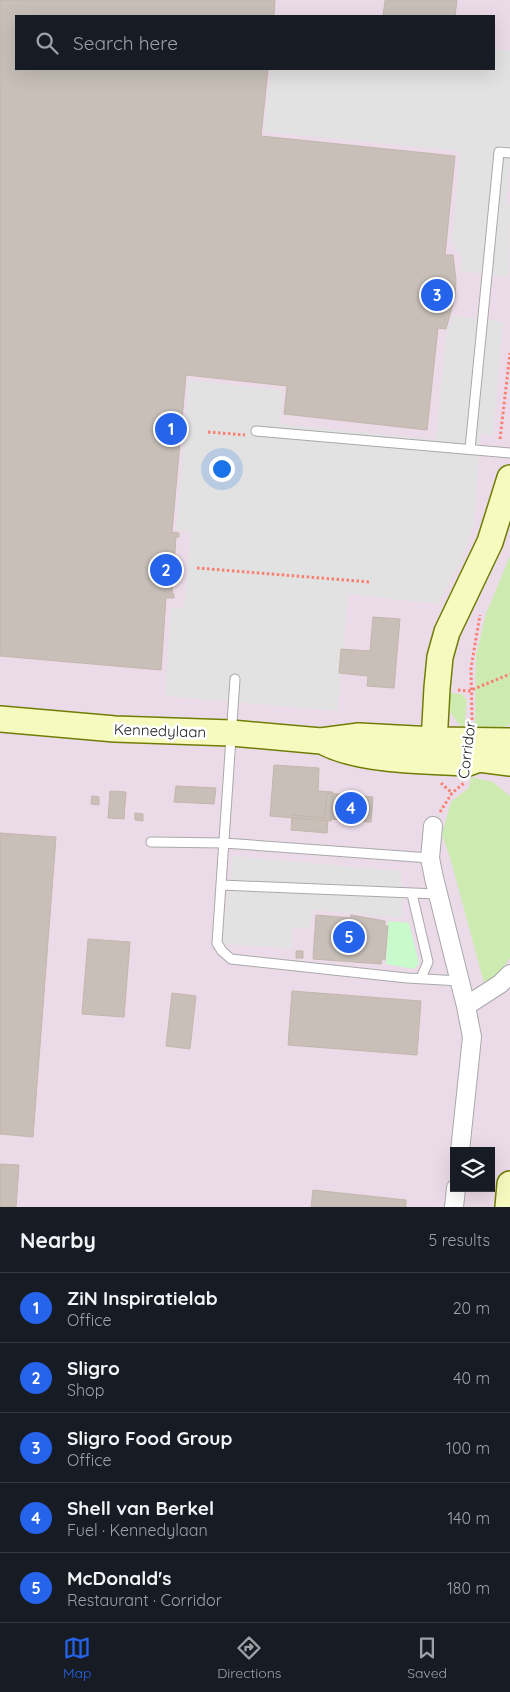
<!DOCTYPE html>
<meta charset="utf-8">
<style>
:root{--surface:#171b24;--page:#242831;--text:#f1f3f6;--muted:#9ea1a6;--line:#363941;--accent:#2563eb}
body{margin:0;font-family:Quicksand,sans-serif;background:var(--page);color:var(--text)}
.controls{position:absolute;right:15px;bottom:15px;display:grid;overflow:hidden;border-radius:0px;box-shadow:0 5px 20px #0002}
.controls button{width:45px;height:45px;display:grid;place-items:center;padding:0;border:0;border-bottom:1px solid var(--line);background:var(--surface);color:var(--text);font:25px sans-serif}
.you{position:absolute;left:221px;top:468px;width:18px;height:18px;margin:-12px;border:4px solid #fff;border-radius:50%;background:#1a73e8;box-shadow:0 0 0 8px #1a73e833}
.badge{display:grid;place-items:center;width:32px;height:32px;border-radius:50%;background:var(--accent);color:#fff;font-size:16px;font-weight:700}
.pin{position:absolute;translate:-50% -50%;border:2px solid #fff;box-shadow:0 1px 5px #0006}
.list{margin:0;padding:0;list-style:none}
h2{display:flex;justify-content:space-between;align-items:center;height:65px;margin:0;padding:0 20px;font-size:21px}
h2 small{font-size:16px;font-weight:400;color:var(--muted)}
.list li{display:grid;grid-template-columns:32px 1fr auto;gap:15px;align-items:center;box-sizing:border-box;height:70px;padding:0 20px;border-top:1px solid var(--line)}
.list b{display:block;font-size:19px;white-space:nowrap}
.list p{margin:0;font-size:16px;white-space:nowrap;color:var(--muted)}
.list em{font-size:16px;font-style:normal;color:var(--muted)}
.icon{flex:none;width:28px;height:28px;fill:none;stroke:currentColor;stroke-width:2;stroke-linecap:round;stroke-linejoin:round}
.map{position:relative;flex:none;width:510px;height:1207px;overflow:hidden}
.search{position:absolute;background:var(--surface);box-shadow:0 5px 20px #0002;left:15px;right:15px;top:15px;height:55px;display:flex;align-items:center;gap:12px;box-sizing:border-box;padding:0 18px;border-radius:0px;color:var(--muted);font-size:19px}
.sheet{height:415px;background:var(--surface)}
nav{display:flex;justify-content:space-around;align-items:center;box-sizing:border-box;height:70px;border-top:1px solid var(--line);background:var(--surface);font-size:14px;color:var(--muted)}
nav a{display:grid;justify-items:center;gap:2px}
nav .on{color:var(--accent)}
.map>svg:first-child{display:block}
.industrial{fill:#ebdbe8;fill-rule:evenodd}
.grass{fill:#cdebb0}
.park{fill:#c8facc}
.parking{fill:#e2e2e2}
.building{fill:#c7bfb8;stroke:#c4b6ab}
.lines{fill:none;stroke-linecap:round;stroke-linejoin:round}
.lane-casing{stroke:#a9a9a9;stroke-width:11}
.street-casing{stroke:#a9a9a9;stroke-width:20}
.secondary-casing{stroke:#707d05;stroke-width:28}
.path{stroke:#fa8072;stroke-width:3;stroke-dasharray:2.5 2.5;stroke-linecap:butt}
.lane{stroke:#fff;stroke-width:9}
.street{stroke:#fff;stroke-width:18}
.secondary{stroke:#f7fabf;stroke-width:25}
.labels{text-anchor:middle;stroke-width:5;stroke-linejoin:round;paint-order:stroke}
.street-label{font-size:15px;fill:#222;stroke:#fff}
</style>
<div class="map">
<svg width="510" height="1207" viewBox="0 0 510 1207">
<rect width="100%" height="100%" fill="#f2efe9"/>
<path class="industrial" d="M0,0H510V1207H0ZM16,16H494V69H16ZM454,1151H491V1188H454Z"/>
<path class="grass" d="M510,556V724L494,732L475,733L476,655L486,614Z
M447,693L462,694L467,700L464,729C452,717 447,710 447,693Z
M471,777L493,782L510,796V958L498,974L484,983L450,857L442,835L450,805L452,801L469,788Z"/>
<path class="park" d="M388,921L409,923L419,963L414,969L386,964Z"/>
<path class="parking" d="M494,49L510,51V162L506,204H510L509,277L460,271L462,258L452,242L460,151L264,132L271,69H494Z
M454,316L503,322L493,435L481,433L474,524L462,559L438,604L348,594L338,711L165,696L171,607L184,608L191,531L176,530L189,380L283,390L280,424L436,440L446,334Z
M233,856L401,871L403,918L312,910L310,928H293L291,948L221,944Z"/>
<path class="building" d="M0,0H275L274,16H16V69H268L261,136L455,156L445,255H453L456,280L455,297L446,329L438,328L427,430L284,414L287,386L186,375L172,532L179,533V537H176L172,593L174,594V598H166L161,670L0,656Z
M385,0H457L455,16H383Z
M373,617L400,619L394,688L367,686L368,676L339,673L341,649L370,651Z
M274,765L319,768L318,791L333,792L331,821L270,816Z
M176,786L216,788L214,804L174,802Z
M110,791L126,792L124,819L108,818Z
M327,793L373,797L371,822L328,819L327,833L291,830L292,815L325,818Z
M92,796L99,797V805L91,804Z
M135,813L143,814V821L135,820Z
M0,833L56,837L33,1137L0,1134Z
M316,915L351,918V915L385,921V926H388L385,960L382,959L381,964L313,959Z
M88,939L130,942L124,1017L82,1014Z
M296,951H303V958H296Z
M292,991L421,1001L417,1055L288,1045Z
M172,993L196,996L190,1049L166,1046Z
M0,1164L19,1165L16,1207H0Z
M313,1190L406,1200V1207H311Z"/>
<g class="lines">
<g class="lane-casing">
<path id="lane" d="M256,431L510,453
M470,449L499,152L510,153
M235,679L217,943L222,951L231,959L407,978L460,981
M151,842L224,843L430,858
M221,885L437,894
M412,894L428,962L421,978"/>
</g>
<g class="street-casing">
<path id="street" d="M433,826L430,858L434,878L466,1006L472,1037L460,1151
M466,1006L500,984L510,974
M454,1207L456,1188"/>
</g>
<g class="secondary-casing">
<path id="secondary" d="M0,719L115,729L231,733L321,741L359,736L434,740L510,741
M326,743C362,761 426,761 468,763L479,759L510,763
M433,761L437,688L440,657L447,632L490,542L510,478
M508,1207L510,1184"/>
</g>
<path class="path" d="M208,432L245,435
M500,439L510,353
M197,568L370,582
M458,690L469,691L510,674
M472,720L471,668L480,615
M441,783L452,793
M440,812L452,793L464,783"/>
<use href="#lane" class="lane"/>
<use href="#street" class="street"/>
<use href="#secondary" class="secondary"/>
</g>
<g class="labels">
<g class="street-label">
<text transform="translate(160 731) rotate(2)" y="5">Kennedylaan</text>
<text transform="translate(467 750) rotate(-83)" y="5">Corridor</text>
</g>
</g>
</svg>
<div class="controls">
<button><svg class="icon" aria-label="layers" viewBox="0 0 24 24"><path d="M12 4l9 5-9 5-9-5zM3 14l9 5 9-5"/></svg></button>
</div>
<div class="you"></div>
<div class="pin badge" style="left:171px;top:429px">1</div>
<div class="pin badge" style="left:166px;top:570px">2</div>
<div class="pin badge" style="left:437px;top:295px">3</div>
<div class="pin badge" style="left:351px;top:808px">4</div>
<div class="pin badge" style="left:349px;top:937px">5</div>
<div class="search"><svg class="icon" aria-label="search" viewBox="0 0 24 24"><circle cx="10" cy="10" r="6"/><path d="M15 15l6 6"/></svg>Search here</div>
</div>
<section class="sheet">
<h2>Nearby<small>5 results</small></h2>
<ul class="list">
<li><span class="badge">1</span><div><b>ZiN Inspiratielab</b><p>Office</p></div><em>20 m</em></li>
<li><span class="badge">2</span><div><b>Sligro</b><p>Shop</p></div><em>40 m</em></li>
<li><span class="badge">3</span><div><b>Sligro Food Group</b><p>Office</p></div><em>100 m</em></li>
<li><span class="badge">4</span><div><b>Shell van Berkel</b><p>Fuel · Kennedylaan</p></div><em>140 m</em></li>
<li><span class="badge">5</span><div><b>McDonald's</b><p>Restaurant · Corridor</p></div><em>180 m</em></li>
</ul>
</section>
<nav>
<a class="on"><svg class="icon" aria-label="map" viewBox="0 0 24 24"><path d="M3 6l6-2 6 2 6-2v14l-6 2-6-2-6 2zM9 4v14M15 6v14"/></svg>Map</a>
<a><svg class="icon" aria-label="directions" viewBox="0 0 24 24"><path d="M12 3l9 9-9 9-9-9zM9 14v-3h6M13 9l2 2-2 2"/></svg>Directions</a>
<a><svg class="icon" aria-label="saved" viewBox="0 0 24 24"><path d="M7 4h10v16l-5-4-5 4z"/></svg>Saved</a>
</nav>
